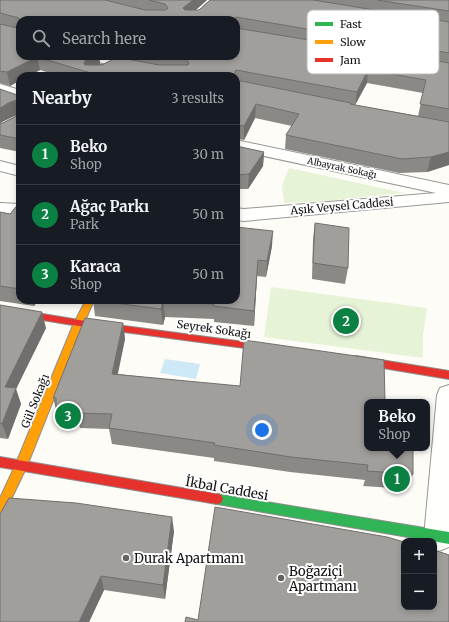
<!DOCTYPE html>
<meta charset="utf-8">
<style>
:root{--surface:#171b24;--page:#20242c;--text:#f1f3f6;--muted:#9ea1a6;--line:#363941;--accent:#0b8043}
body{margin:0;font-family:Merriweather,serif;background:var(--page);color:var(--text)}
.controls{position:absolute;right:12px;bottom:12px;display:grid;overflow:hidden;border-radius:8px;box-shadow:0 2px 6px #0003}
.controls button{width:36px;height:36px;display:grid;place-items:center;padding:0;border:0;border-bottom:1px solid var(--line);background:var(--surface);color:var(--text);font:20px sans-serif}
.you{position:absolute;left:262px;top:430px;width:14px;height:14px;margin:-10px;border:3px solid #fff;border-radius:50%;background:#1a73e8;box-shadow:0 0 0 6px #1a73e833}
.badge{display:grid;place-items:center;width:26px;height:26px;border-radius:50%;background:var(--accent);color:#fff;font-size:13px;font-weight:700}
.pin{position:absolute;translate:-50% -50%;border:2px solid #fff;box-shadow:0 1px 4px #0006}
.popup{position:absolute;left:364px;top:399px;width:66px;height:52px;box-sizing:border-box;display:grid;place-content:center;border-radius:8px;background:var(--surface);filter:drop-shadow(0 1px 3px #0005);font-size:13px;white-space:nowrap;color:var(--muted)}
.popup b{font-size:15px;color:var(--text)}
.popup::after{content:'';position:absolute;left:50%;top:100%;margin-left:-8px;border:8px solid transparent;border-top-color:var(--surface)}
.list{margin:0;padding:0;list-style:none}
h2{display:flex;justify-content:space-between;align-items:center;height:52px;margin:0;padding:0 16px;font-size:17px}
h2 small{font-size:13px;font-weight:400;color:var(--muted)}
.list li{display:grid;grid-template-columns:26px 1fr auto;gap:12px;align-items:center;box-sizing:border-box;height:60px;padding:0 16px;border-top:1px solid var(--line)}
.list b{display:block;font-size:15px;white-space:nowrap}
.list p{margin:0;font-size:13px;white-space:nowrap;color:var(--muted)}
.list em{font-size:13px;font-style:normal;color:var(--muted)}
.icon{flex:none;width:22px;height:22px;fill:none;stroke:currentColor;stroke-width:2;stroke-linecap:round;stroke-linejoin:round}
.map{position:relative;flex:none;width:449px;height:622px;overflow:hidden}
.search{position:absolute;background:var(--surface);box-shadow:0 2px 6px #0003;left:16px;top:16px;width:224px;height:44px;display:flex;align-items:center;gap:10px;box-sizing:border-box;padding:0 14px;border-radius:12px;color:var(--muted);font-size:15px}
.panel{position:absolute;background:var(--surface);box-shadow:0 2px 6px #0003;left:16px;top:72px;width:224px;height:232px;border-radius:12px}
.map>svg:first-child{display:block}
.green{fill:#e7f3d7}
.water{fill:#cde8f7}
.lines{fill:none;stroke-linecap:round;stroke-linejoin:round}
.street-casing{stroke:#979795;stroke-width:2}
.fast-casing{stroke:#8e8d8b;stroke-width:2}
.slow-casing{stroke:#8e8d8b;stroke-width:2}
.jam-casing{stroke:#8e8d8b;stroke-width:2}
.street{fill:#fffffe;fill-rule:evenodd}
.fast{fill:#30b455;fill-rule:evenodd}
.slow{fill:#ff9f0a;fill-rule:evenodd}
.jam{fill:#e5322d;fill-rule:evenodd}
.wall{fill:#8a8986;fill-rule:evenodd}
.shaded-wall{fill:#716f6d}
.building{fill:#a19f9c;stroke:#716f6d}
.poi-dot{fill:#646362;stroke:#fff;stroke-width:1.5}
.labels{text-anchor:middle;stroke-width:4;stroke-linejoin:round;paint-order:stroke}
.far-street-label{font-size:9px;fill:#111;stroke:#fff}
.street-label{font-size:11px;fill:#111;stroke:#fff}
.near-street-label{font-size:13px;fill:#111;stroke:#fff}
.near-poi-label{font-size:13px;fill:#111;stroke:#fff;text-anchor:start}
.key{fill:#fff;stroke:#b8b8b8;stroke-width:1}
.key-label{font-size:11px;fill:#111}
</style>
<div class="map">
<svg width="449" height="622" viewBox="0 0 449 622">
<rect width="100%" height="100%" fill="#fdfcf7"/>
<path class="green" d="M289,168L404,193L325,201L284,203L282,186Z
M271,287L427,308L423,335V358L264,337Z"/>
<path class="water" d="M165,359L200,364L196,379L160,373Z"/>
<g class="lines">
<g class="street-casing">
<path id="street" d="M86,56H108L181,72L186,73L188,76H160L116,67L88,59Z
M0,84L20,90V99L0,93Z
M236,140L449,185V202L244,221L236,220V208L244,209L436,193L236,150Z
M0,161L20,166V176L0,171Z
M0,203L20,204V216L0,215Z
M449,385V547L439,551L434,549V541H426L424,537L437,395L440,388Z"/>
</g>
<g class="fast-casing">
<path id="fast" d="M217,494L449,532V544L217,504L213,503L211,499L213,495Z"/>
</g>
<g class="slow-casing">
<path id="slow" d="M86,300H94L84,323L27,466L4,514L0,515V498L15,466L74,323Z"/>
</g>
<g class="jam-casing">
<path id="jam" d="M0,307L79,320L274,346L277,347L279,349L277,351L274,352L79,326L0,313Z
M356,356L449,371V379L353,363L351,360L353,357Z
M0,457L217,494L221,495L223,499L221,503L217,504L0,467Z"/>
</g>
<use href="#street" class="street"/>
<use href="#fast" class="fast"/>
<use href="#slow" class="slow"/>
<use href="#jam" class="jam"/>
</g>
<path class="wall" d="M0,0H207L196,10H199L210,0H449V165L427,172L399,173L285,149L286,135L292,126L255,118L244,140L238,139L237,146L264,152L263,166L248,189H236V76H59L40,70L10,86L0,83ZM20,20L236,56H131V59L100,64L99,56ZM367,83L423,93L418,116L355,105Z
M20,96V152L0,148V123H3L18,115L14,116L0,123Z
M20,202V300H38L34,306L0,301V212L10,214Z
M315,223L348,268L345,284L312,279L313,239Z
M272,246L266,277L257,276L254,326L214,322V319L165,317L163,325L95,316L93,300Z
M0,305L46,328L16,389L21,404L8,439L0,438Z
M123,323L125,339L118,374L367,402L413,474L408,489L363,486L365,480L290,472L214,461V458L112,444L109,429L80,428L78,422L60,423L53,398Z
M174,531L165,599L104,590L89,622H0Z"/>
<path class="shaded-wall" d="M193,0H207L184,20L183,8Z
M92,56H99L100,64L88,72L84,63L86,59Z
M37,57L40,70L28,76H20V80L10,86L7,72Z
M368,70L367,83L355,105L357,92Z
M18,100L20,114L14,116L0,123V108L10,102Z
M256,104L255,118L244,140V126Z
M238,138L237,152L236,154V141Z
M264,152L263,166L248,189L249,174Z
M449,152V165L427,172L431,157Z
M273,231L272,246L266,277L267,261Z
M258,260L257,276L254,326V311Z
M33,300H38L34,306Z
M163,301L165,317L163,325L161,309Z
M42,312L46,328L16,389L21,404L8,439L2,424L5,387Z
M123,323L125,339L114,389L112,374Z
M172,517L174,531L165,599L163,585Z
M101,576L104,590L89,622H79Z"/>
<path class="building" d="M0,0H105L145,10H166L168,8L165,4L149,0H193L183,8L185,10H199L210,0H313L449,22V53L236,17L235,19V20H20V56H92L86,59L84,63L85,65H102L117,57L159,65H188L189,63L186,59L172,56H236V28L449,63V109L420,104L426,80L368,70L357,92L236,70L235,71V76H86L91,73L37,57L7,72L0,71V24L17,28L19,27V18L0,13Z
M377,0H449V11Z
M236,80L351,103L350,104L449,122V152L431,157L402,159L286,135L299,114L256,104L244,126L236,125Z
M0,89L20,96V139L0,135V123H3L18,115V100L10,102L0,108Z
M236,146L264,152L249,174L236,175Z
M20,202V289L0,286V212L10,214Z
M315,223L349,228L348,268L313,263Z
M236,227L273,231L267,261L258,260L254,311L213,306L214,304L163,301L161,309L92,300H236Z
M0,305L42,312L5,387L16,388L2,424L0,423Z
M85,318L123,323L112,374L240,386L244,340L384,360L385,402H367V448H413V474L367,471L368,465L291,457L214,445L215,443L109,428L112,414L76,413L74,406L56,407V398H53Z
M9,498L76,503L172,517L163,585L101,576L79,622H0V514Z
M215,507L387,537L404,542V607H434V550L449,555V622H185L186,617L198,620Z"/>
<g class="poi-dot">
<circle cx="126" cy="558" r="4"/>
<circle cx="281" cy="578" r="4"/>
</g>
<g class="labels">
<g class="far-street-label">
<text transform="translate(342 168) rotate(12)" y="3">Albayrak Sokağı</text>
</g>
<g class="street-label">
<text transform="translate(342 206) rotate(-5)" y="4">Aşık Veysel Caddesi</text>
<text transform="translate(214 329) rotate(8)" y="4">Seyrek Sokağı</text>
<text transform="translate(35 401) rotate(-68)" y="4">Gül Sokağı</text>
</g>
<g class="near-street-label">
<text transform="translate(227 488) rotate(10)" y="5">İkbal Caddesi</text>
</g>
<g class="near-poi-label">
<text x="134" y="563">Durak Apartmanı</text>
<text x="289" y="576">Boğaziçi<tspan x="289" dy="15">Apartmanı</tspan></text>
</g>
</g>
<rect x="307" y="10" width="132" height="64" rx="6" class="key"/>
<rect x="315" y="22" width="18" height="4" fill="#30b455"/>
<rect x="315" y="40" width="18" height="4" fill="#ff9f0a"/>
<rect x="315" y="58" width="18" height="4" fill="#e5322d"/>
<g class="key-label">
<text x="340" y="28">Fast</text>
<text x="340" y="46">Slow</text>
<text x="340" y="64">Jam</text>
</g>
</svg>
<div class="controls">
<button>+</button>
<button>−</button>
</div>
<div class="you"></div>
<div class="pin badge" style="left:397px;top:479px">1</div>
<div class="popup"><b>Beko</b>Shop</div>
<div class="pin badge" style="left:346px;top:321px">2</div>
<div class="pin badge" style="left:68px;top:416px">3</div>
<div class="search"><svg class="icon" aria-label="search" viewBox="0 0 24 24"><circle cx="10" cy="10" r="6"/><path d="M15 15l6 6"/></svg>Search here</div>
<section class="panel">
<h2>Nearby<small>3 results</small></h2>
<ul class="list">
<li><span class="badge">1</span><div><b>Beko</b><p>Shop</p></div><em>30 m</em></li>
<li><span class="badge">2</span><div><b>Ağaç Parkı</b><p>Park</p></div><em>50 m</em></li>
<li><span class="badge">3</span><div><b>Karaca</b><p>Shop</p></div><em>50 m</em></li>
</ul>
</section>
</div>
